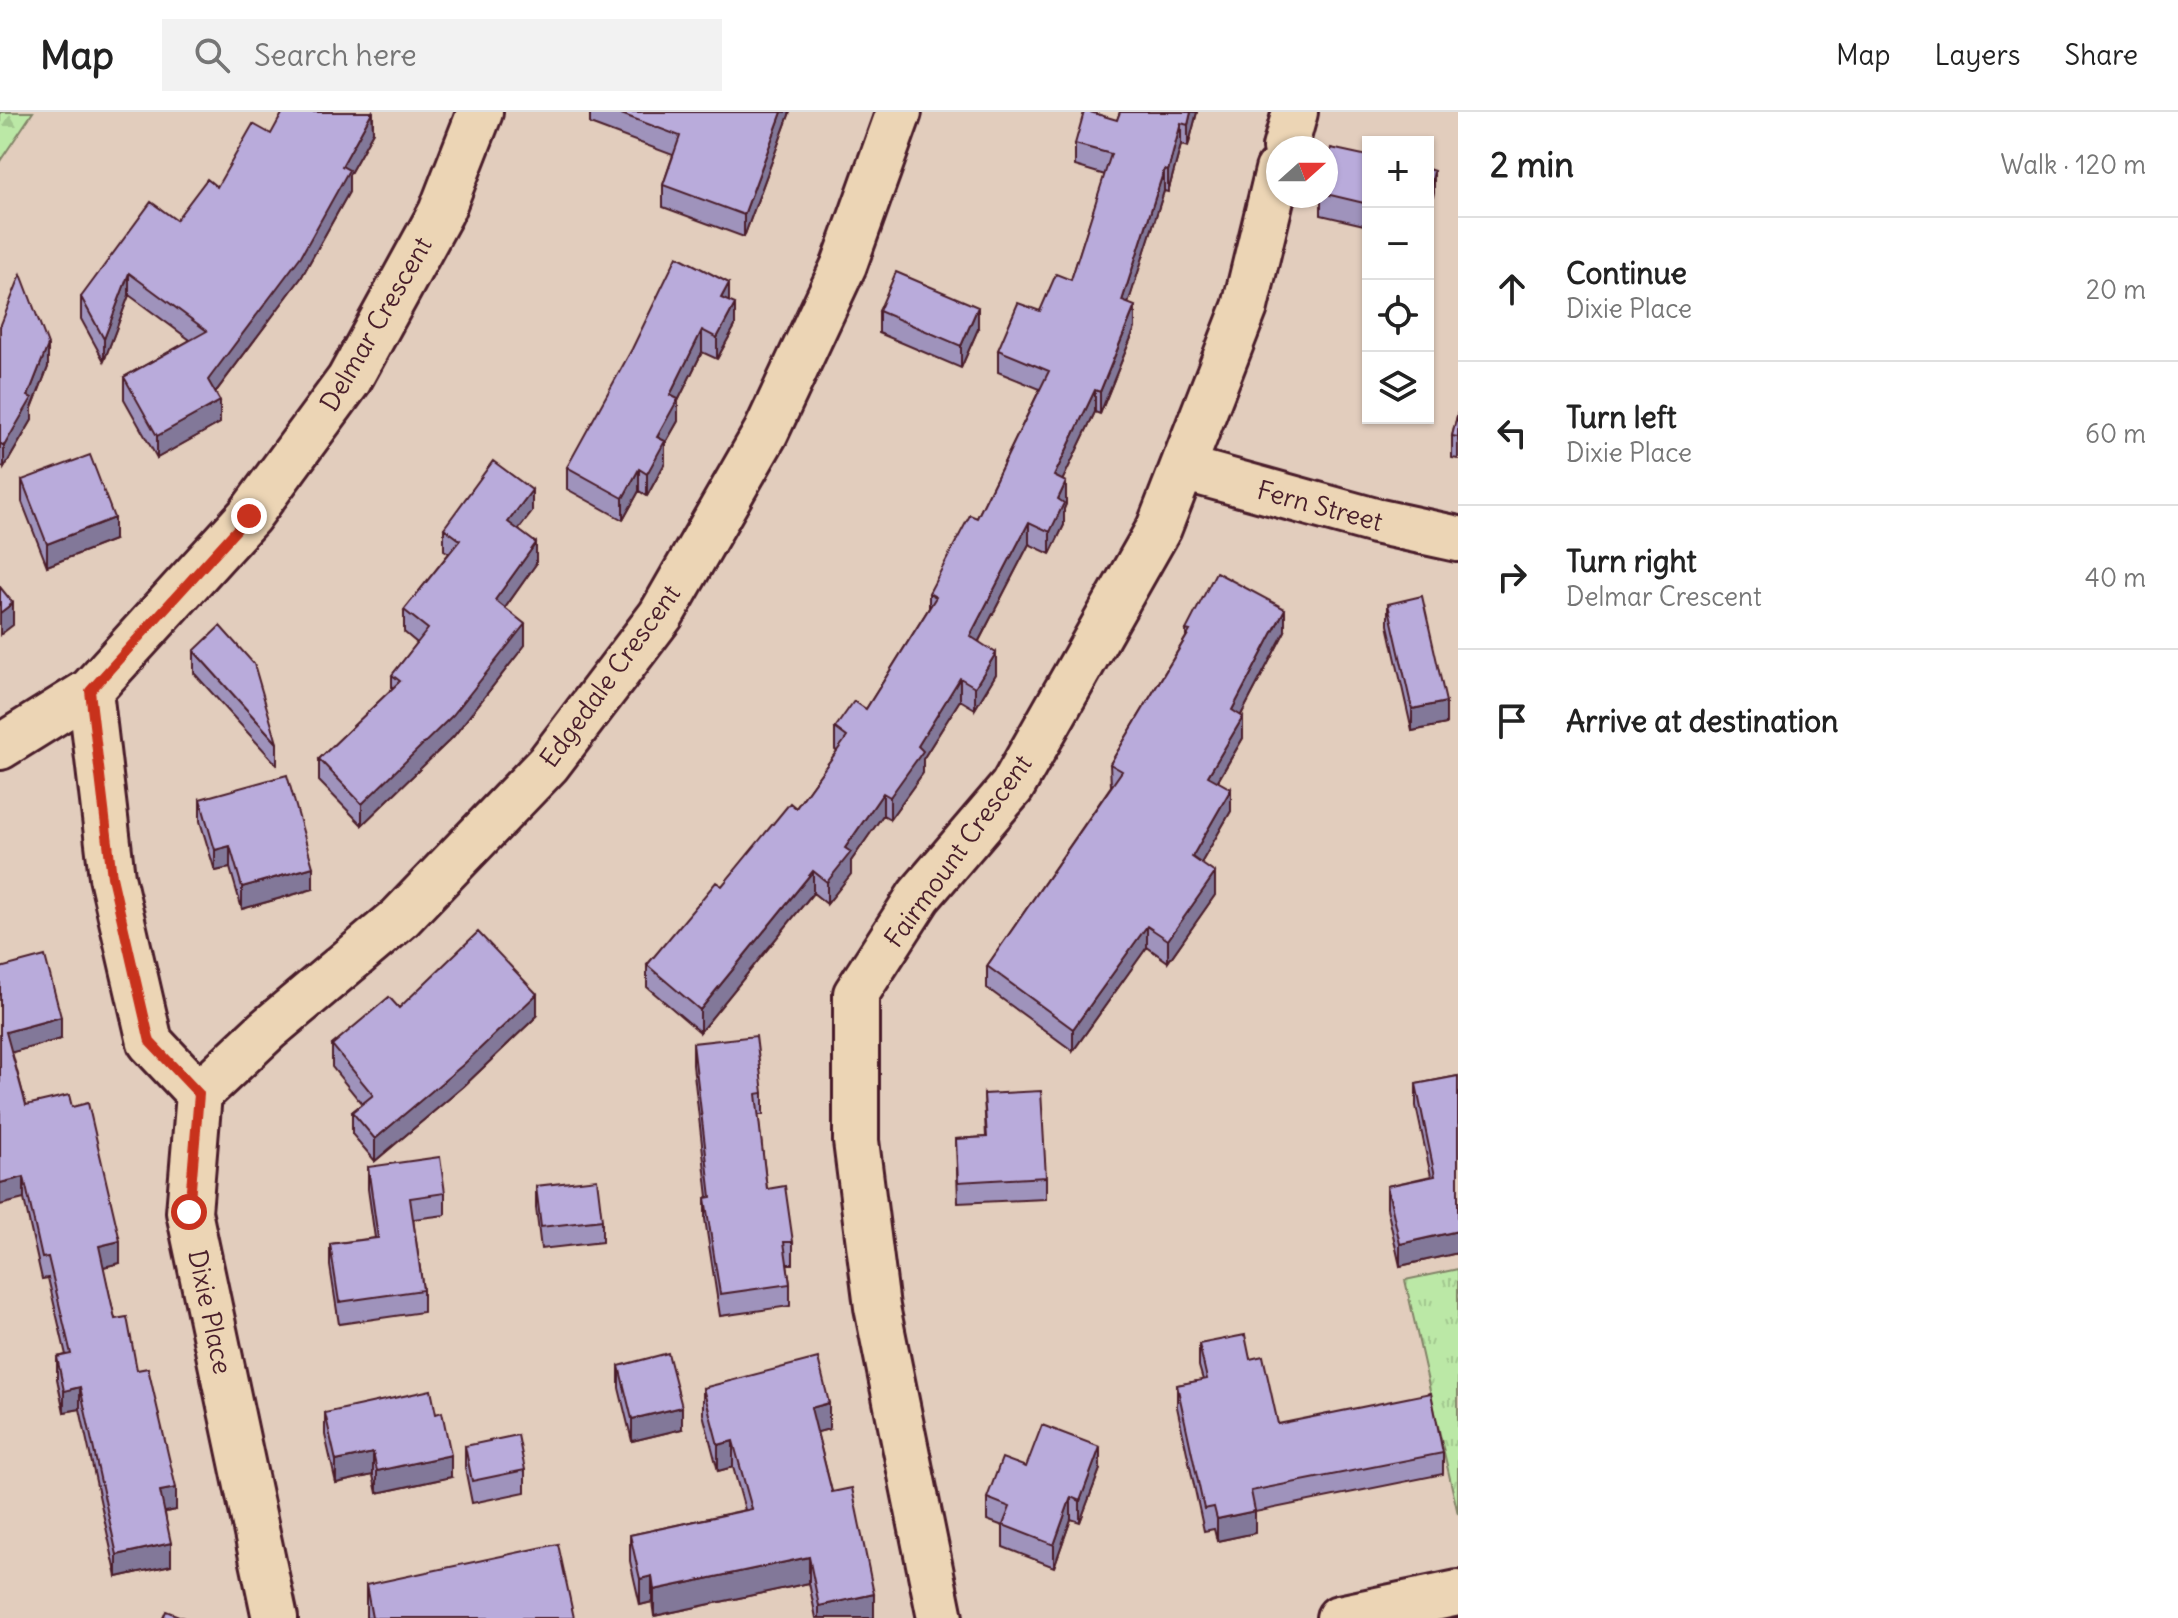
<!DOCTYPE html>
<meta charset="utf-8">
<style>
:root{--surface:#fff;--page:#f2f2f2;--text:#222;--muted:#767676;--line:#e0e0e0}
body{margin:0;font-family:Delius,sans-serif;background:var(--page);color:var(--text)}
.controls{position:absolute;right:24px;top:24px;display:grid;overflow:hidden;border-radius:0px;box-shadow:0 2px 6px #0004}
.controls button{width:72px;height:72px;display:grid;place-items:center;padding:0;border:0;border-bottom:2px solid var(--line);background:var(--surface);color:var(--text);font:40px sans-serif}
.compass{position:absolute;left:1266px;top:24px;width:72px;height:72px;border-radius:50%;background:var(--surface);box-shadow:0 2px 6px #0004;rotate:69deg}
.stop{position:absolute;width:24px;height:24px;margin:-18px;border:6px solid #c8321e;border-radius:50%;background:#fff}
.stop.end{background:#c8321e;border-color:#fff;box-shadow:0 2px 8px #0008}
.list{margin:0;padding:0;list-style:none}
h2{display:flex;justify-content:space-between;align-items:center;height:104px;margin:0;padding:0 32px;font-size:34px}
h2 small{font-size:26px;font-weight:400;color:var(--muted)}
.list li{display:grid;grid-template-columns:52px 1fr auto;gap:24px;align-items:center;box-sizing:border-box;height:144px;padding:0 32px;border-top:2px solid var(--line)}
.list b{display:block;font-size:30px;white-space:nowrap}
.list p{margin:0;font-size:26px;white-space:nowrap;color:var(--muted)}
.list em{font-size:26px;font-style:normal;color:var(--muted)}
.icon{flex:none;width:44px;height:44px;fill:none;stroke:currentColor;stroke-width:2;stroke-linecap:round;stroke-linejoin:round}
.map{position:relative;flex:none;width:1458px;height:1506px;overflow:hidden}
header{display:flex;align-items:center;gap:48px;box-sizing:border-box;height:112px;padding:0 40px;background:var(--surface);border-bottom:2px solid var(--line)}
header strong{font-size:38px}
nav{display:flex;gap:44px;margin-inline-start:auto;font-size:28px}
.search{width:560px;height:72px;background:var(--page);display:flex;align-items:center;gap:20px;box-sizing:border-box;padding:0 28px;border-radius:0px;color:var(--muted);font-size:30px}
main{display:flex}
aside{flex:1;background:var(--surface)}
.map>svg:first-child{display:block}
.forest{fill:url(#forest-firs);stroke:#828468;stroke-width:2}
.park{fill:url(#park-tufts);stroke:#828468;stroke-width:2}
.lines{fill:none;stroke-linecap:round;stroke-linejoin:round}
.minor-casing{stroke:#4a1f2b;stroke-width:50}
.minor{stroke:#ecd5b5;stroke-width:44}
.wall{fill:#9f93bc;stroke:#4a1f2b;stroke-width:2}
.shaded-wall{fill:#827899;stroke:#4a1f2b;stroke-width:2}
.building{fill:#b9abdb;stroke:#4a1f2b;stroke-width:2}
.route{stroke:#c8321e;stroke-width:10}
.labels{text-anchor:middle;stroke-width:8;stroke-linejoin:round;paint-order:stroke}
.street-label{font-size:26px;fill:#4a1f2b;stroke:#ecd5b5}
</style>
<header>
<strong>Map</strong>
<div class="search"><svg class="icon" aria-label="search" viewBox="0 0 24 24"><circle cx="10" cy="10" r="6"/><path d="M15 15l6 6"/></svg>Search here</div>
<nav><a>Map</a><a>Layers</a><a>Share</a></nav>
</header>
<main>
<div class="map">
<svg width="1458" height="1506" viewBox="0 0 1458 1506">
<defs>
<pattern id="forest-firs" width="22" height="20" patternUnits="userSpaceOnUse" patternTransform="scale(2)"><rect width="22" height="20" fill="#bbe8a6"/><path d="M5 1l3.5 6h-7zM16 11l3.5 6h-7z" fill="#a2c78f"/></pattern>
<pattern id="park-tufts" width="24" height="20" patternUnits="userSpaceOnUse" patternTransform="scale(2)"><rect width="24" height="20" fill="#bbe8a6"/><path d="M3 7l-1-3M5 7V3M7 7l1-3M15 17l-1-3M17 17v-4M19 17l1-3" fill="none" stroke="#a2c78f"/></pattern>
</defs>
<rect width="100%" height="100%" fill="#e2cdbd"/>
<filter id="ink" filterUnits="userSpaceOnUse"><feTurbulence type="fractalNoise" baseFrequency=".0125" numOctaves="2"/><feDisplacementMap in="SourceGraphic" scale="16" xChannelSelector="R" yChannelSelector="G"/><feConvolveMatrix kernelMatrix="1 2 1 2 8 2 1 2 1" color-interpolation-filters="sRGB"/></filter>
<g filter="url(#ink)">
<path class="forest" d="M0,0H33L0,49Z"/>
<path class="park" d="M1458,1157V1402L1405,1168Z"/>
<g class="lines">
<g class="minor-casing">
<path id="minor" d="M1285,36L1295,0
M1183,356L1375,409L1458,427
M90,579L112,765L150,930L199,982L189,1100L275,1506
M0,635L90,579L249,404L349,268L441,100L480,0
M199,982L267,918L400,806L548,652L661,503L766,320L844,153L899,0
M940,1506L877,1195L856,1029V882L919,784L1012,675L1159,416L1245,195L1278,58
M1339,1506L1458,1481"/>
</g>
<use href="#minor" class="minor"/>
</g>
<path class="wall" d="M373,0V20L349,63V80L301,166L215,281L220,311L157,346L124,287V265L190,228L129,183L104,249L81,207V185L217,75L271,22Z
M590,0H790L744,125L663,95V73L673,43L590,12Z
M1120,0H1197L1188,35L1181,33L1168,80L1164,79L1128,191L1135,216L1100,302L1095,300L1062,368L1066,392L1064,397V413L1050,442L1029,432L979,529L996,562L975,597L960,588L923,647V661L890,707L883,703L851,749V762L827,792L813,781L700,920L647,875V853L796,696L837,639L835,638V616L866,597L929,496V481L977,406L1040,277L998,260V238L1040,199L1071,168L1105,63L1075,54V32L1117,8Z
M1368,44V114L1321,103V84H1326V58Z
M729,190L735,214L717,247L702,240L678,289V309L665,332V351L647,384L639,379L623,408L567,377V355Z
M879,199L978,217L961,256L879,221Z
M0,215L48,255L32,296V308L4,356L0,353Z
M1458,300V347L1452,346V324Z
M22,368L114,428L47,454L22,390Z
M532,400L519,417L536,452L505,496L525,533L453,625L362,713L319,669V647L392,577V563L417,531L404,520V498L449,441L444,438V416Z
M1388,492L1446,612L1412,619L1388,513Z
M1186,518L1285,519L1241,603L1243,626L1218,669L1231,699L1201,751L1215,783L1168,850L1147,835L1073,939L987,876V854L1111,674L1110,652L1186,525Z
M194,539L277,631V653L194,561Z
M200,687L313,777L242,797L230,756L215,759L200,709Z
M0,856L61,927L12,940L26,993L72,995L120,1151L103,1155L115,1207L137,1258L176,1398L165,1400L171,1453L117,1465L80,1297L64,1300L57,1267V1245L66,1243L48,1166L42,1167L24,1087Z
M399,896L537,904L464,974L375,1049L352,1022V1000L362,992L332,955V933Z
M693,931L763,981V1003H758L767,1077L793,1130V1152H787L790,1172V1194L720,1204L705,1107V1086L708,1085L693,953Z
M1458,964V1141L1400,1154L1387,1096V1074L1431,1064L1416,994V972Z
M984,982L1046,1065V1087L958,1091L956,1027L986,1025Z
M368,1055L445,1081V1103L413,1107L423,1178V1200L339,1212L330,1154V1132L375,1126L368,1077Z
M536,1074L602,1108V1130L541,1137L536,1096Z
M1199,1232L1250,1247L1278,1312L1443,1341V1362L1255,1400V1421L1217,1429L1214,1417L1204,1419L1177,1295V1273L1203,1268L1199,1254Z
M619,1254L682,1317L632,1329L619,1276Z
M703,1276L829,1317L817,1320L832,1380L874,1506H816L809,1471L654,1504L652,1490L640,1493L630,1449V1423L745,1398L733,1355L718,1359L703,1302Z
M325,1301L451,1365L377,1381L373,1363L336,1371L325,1323Z
M465,1334L525,1358V1380L472,1391L465,1356Z
M1026,1355L1100,1357L1080,1410L1071,1407L1054,1455L1003,1435V1414L987,1408V1386Z
M366,1473L574,1506H366Z"/>
<path class="shaded-wall" d="M372,0L373,20L349,63V80L301,166L208,290V268L342,54Z
M782,0H790L744,125V103Z
M1191,0H1197L1188,35V13Z
M1181,11V33L1168,80V59Z
M1164,58V79L1122,211V189Z
M1434,59V80L1428,110V88Z
M129,161V183L104,249V227Z
M729,171V193L721,186Z
M735,192V214L717,247V226Z
M1135,194V216L1100,302V280Z
M978,195V217L961,256V234Z
M702,218V240L678,289V309L665,332V351L647,384V362L670,283Z
M48,233V255L32,296V308L4,356V334L28,284Z
M1095,278V300L1054,386V364Z
M220,289V311L157,346V324Z
M639,357V379L623,408V386Z
M1066,370V392L1064,397V413L1050,442V420L1058,387Z
M532,378V400L508,431V410Z
M114,406V428L47,454V432Z
M1029,410V432L970,546V524Z
M536,431V452L495,510V488Z
M13,491V513L0,523V501Z
M1285,497V519L1232,620V598Z
M525,512V533L453,625L362,713V692Z
M996,541V562L975,597V575Z
M960,566V588L923,647V661L890,707V685L918,634Z
M1446,590V612L1412,619V597Z
M1243,605V626L1208,685V664Z
M1231,677V699L1192,767V745Z
M883,681V703L851,749V762L827,792V770L845,736Z
M230,734V756L215,759V738Z
M313,755V777L242,797V775Z
M813,759V781L700,920V898Z
M1215,761V783L1168,850V828Z
M1147,814V835L1073,939V917Z
M537,882V904L464,974L375,1049V1027Z
M61,905V927L6,942V920Z
M24,1065V1087L0,1093V1071Z
M1458,1119V1141L1400,1154V1132Z
M120,1129V1151L99,1156V1134Z
M80,1275V1297L64,1300V1279Z
M829,1291V1317L811,1322V1296Z
M682,1295V1317L632,1329V1307Z
M733,1329V1355L718,1359V1333Z
M1100,1335V1357L1080,1410V1389Z
M373,1341V1363L336,1371V1349Z
M451,1343V1365L377,1381V1359Z
M176,1376V1398L160,1401V1379Z
M1071,1385V1407L1054,1455V1433Z
M1255,1399V1421L1217,1429V1407Z
M171,1431V1453L117,1465V1443Z
M809,1445V1471L654,1504V1478Z
M652,1464V1490L640,1493V1467Z
M874,1482V1506H819V1494Z"/>
<path class="building" d="M283,0H372L342,54L349,58L301,144L208,268L220,289L157,324L124,265L207,219L129,161L104,227L81,185L151,90L176,108L207,67L217,75L253,12L271,22Z
M616,0H782L744,103L663,73L680,24Z
M1084,0H1090L1117,8L1120,0H1191L1188,13L1181,11L1168,59L1164,58L1122,189L1135,194L1100,280L1095,278L1054,364L1066,370L1058,387L1064,391L1050,420L1029,410L970,524L996,541L975,575L960,566L918,634L923,639L890,685L883,681L845,736L851,740L827,770L813,759L700,898L647,853L716,770L722,774L790,691L796,696L847,625L835,616L854,589L866,597L936,485L929,481L970,403L977,406L1049,259L998,238L1018,191L1040,199L1056,162L1071,168L1111,42L1075,32Z
M1331,36L1368,44V92L1326,82V58Z
M1428,57L1434,59L1428,88Z
M677,144L729,171L721,186L735,192L717,226L702,218L670,283L678,287L657,325L665,329L647,362L639,357L623,386L567,355L632,237Z
M896,160L978,195L961,234L879,199Z
M21,162L48,233L28,284L32,286L4,334L0,331V215Z
M1458,300V325L1452,324Z
M90,343L114,406L47,432L22,368Z
M493,349L532,378L508,410L536,431L495,488L525,512L453,603L362,692L319,647L400,569L392,563L428,517L404,498L460,428L444,416Z
M1216,460L1285,497L1232,598L1243,605L1208,664L1231,677L1192,745L1215,761L1168,828L1147,814L1073,917L987,854L1122,659L1110,652L1190,519L1186,518Z
M0,475L13,491L0,501Z
M1422,484L1446,590L1412,597L1388,492Z
M220,514L254,552L277,631L194,539Z
M287,663L313,755L242,775L230,734L215,738L200,687Z
M478,820L537,882L464,952L375,1027L352,1000L373,983L332,933L389,885L399,896Z
M45,844L61,905L6,920L26,993L69,983L72,995L88,991L120,1129L99,1134L115,1207L127,1205L137,1258L148,1256L176,1376L160,1379L171,1431L117,1443L80,1275L64,1279L57,1245L71,1242L48,1145L42,1146L24,1065L0,1071V856Z
M756,924L763,981L756,982L767,1077L785,1074L793,1130H784L790,1172L720,1182L705,1086L711,1085L693,931Z
M1458,964V1119L1400,1132L1387,1074L1435,1064L1416,972Z
M1041,979L1046,1065L958,1070L956,1027L987,1025L984,982Z
M440,1045L445,1081L410,1086L423,1178L339,1190L330,1132L378,1126L368,1055Z
M597,1067L602,1108L541,1115L536,1074Z
M1245,1223L1250,1247L1263,1244L1278,1312L1431,1281L1443,1341L1251,1379L1255,1399L1217,1407L1214,1395L1204,1397L1177,1273L1207,1267L1199,1232Z
M668,1241L682,1295L632,1307L619,1254Z
M818,1246L829,1291L811,1296L832,1380L852,1376L874,1482L819,1494L809,1445L654,1478L652,1464L640,1467L630,1423L752,1397L733,1329L718,1333L703,1276Z
M431,1278L436,1302L442,1300L451,1343L377,1359L373,1341L336,1349L325,1301Z
M1042,1313L1100,1335L1080,1389L1071,1385L1054,1433L1003,1413L1010,1395L987,1386L1002,1346L1026,1355Z
M518,1323L525,1358L472,1369L465,1334Z
M558,1432L574,1506H372L366,1473Z
M166,1499L184,1506H163Z"/>
</g>
<g class="lines" filter="url(#ink)">
<path class="route" d="M189,1100L199,982L150,930L112,765L90,579L249,404"/>
</g>
<g class="labels">
<g class="street-label">
<text transform="translate(376 212) rotate(-60)" y="9">Delmar Crescent</text>
<text transform="translate(1320 394) rotate(15)" y="9">Fern Street</text>
<text transform="translate(610 564) rotate(-54)" y="9">Edgedale Crescent</text>
<text transform="translate(958 739) rotate(-54)" y="9">Fairmount Crescent</text>
<text transform="translate(210 1200) rotate(78)" y="9">Dixie Place</text>
</g>
</g>
</svg>
<div class="controls">
<button>+</button>
<button>−</button>
<button><svg class="icon" aria-label="locate" viewBox="0 0 24 24"><circle cx="12" cy="12" r="6"/><path d="M12 2v4M12 18v4M2 12h4M18 12h4"/></svg></button>
<button><svg class="icon" aria-label="layers" viewBox="0 0 24 24"><path d="M12 4l9 5-9 5-9-5zM3 14l9 5 9-5"/></svg></button>
</div>
<svg class="compass" viewBox="-18 -18 36 36"><path d="M0-13l5 13h-10z" fill="#e53935"/><path d="M0 13l5-13h-10z" fill="#767676"/></svg>
<div class="stop" style="left:189px;top:1100px"></div>
<div class="stop end" style="left:249px;top:404px"></div>
</div>
<aside>
<h2>2 min<small>Walk · 120 m</small></h2>
<ul class="list">
<li><svg class="icon" aria-label="ahead" viewBox="0 0 24 24"><path d="M12 20V5M6 11l6-6 6 6"/></svg><div><b>Continue</b><p>Dixie Place</p></div><em>20 m</em></li>
<li><svg class="icon" aria-label="left" viewBox="0 0 24 24"><path d="M17 20v-9H6M10 6l-5 5 5 5"/></svg><div><b>Turn left</b><p>Dixie Place</p></div><em>60 m</em></li>
<li><svg class="icon" aria-label="right" viewBox="0 0 24 24"><path d="M7 20v-9h11M14 6l5 5-5 5"/></svg><div><b>Turn right</b><p>Delmar Crescent</p></div><em>40 m</em></li>
<li><svg class="icon" aria-label="arrive" viewBox="0 0 24 24"><path d="M6 21V4h12l-3 4 3 4H6"/></svg><div><b>Arrive at destination</b></div></li>
</ul>
</aside>
</main>
